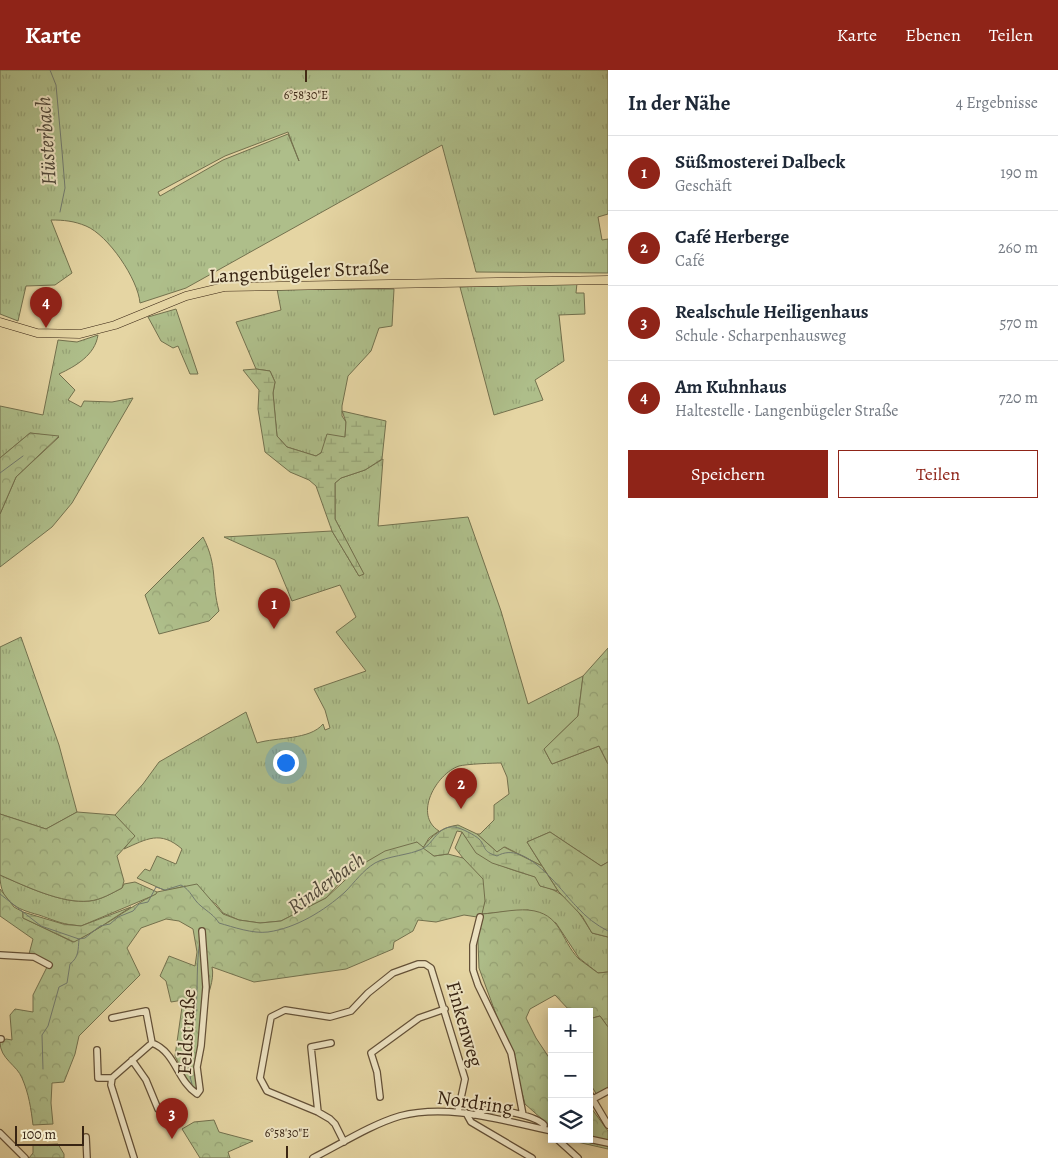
<!DOCTYPE html>
<html lang="de">
<meta charset="utf-8">
<style>
:root{--surface:#fff;--page:#f6f6f7;--text:#1f2937;--muted:#747a83;--line:#e0e1e3;--accent:#8f2418}
body{margin:0;font-family:Alegreya,serif;background:var(--page);color:var(--text)}
.controls{position:absolute;right:15px;bottom:15px;display:grid;overflow:hidden;border-radius:0px;box-shadow:0 2px 12px #0003}
.controls button{width:45px;height:45px;display:grid;place-items:center;padding:0;border:0;border-bottom:1px solid var(--line);background:var(--surface);color:var(--text);font:25px sans-serif}
.scale{position:absolute;left:15px;bottom:12px;width:69px;box-sizing:border-box;padding-left:5px;border:2px solid #382413;border-top:0;font-size:14px;line-height:18px;white-space:nowrap;color:#382413;-webkit-text-stroke:4px #eee4c3;paint-order:stroke}
.you{position:absolute;left:285px;top:692px;width:18px;height:18px;margin:-12px;border:4px solid #fff;border-radius:50%;background:#1a73e8;box-shadow:0 0 0 8px #1a73e833}
.badge{display:grid;place-items:center;width:32px;height:32px;border-radius:50%;background:var(--accent);color:#fff;font-size:16px;font-weight:700}
.pin{position:absolute;translate:-50% -41px;filter:drop-shadow(0 1px 2px #0008)}
.pin::after{content:'';position:absolute;top:26px;width:18px;height:15px;background:inherit;clip-path:polygon(0 0,100% 0,50% 100%)}
.list{margin:0;padding:0;list-style:none}
h2{display:flex;justify-content:space-between;align-items:center;height:65px;margin:0;padding:0 20px;font-size:21px}
h2 small{font-size:16px;font-weight:400;color:var(--muted)}
.list li{display:grid;grid-template-columns:32px 1fr auto;gap:15px;align-items:center;box-sizing:border-box;height:75px;padding:0 20px;border-top:1px solid var(--line)}
.list b{display:block;font-size:19px;white-space:nowrap}
.list p{margin:0;font-size:16px;white-space:nowrap;color:var(--muted)}
.list em{font-size:16px;font-style:normal;color:var(--muted)}
.actions{display:flex;gap:10px;padding:15px 20px}
.actions a{flex:1;padding:11px 0;border:1px solid var(--accent);border-radius:0px;text-align:center;font-size:18px;color:var(--accent)}
.actions .main{background:var(--accent);color:#fff}
.icon{flex:none;width:28px;height:28px;fill:none;stroke:currentColor;stroke-width:2;stroke-linecap:round;stroke-linejoin:round}
.map{position:relative;flex:none;width:608px;height:1088px;overflow:hidden}
header{display:flex;align-items:center;gap:30px;box-sizing:border-box;height:70px;padding:0 25px;background:var(--accent);color:#fff}
header strong{font-size:24px}
nav{display:flex;gap:28px;margin-inline-start:auto;font-size:18px}
main{display:flex}
aside{flex:1;background:var(--surface)}
.map>svg:first-child{display:block}
.grass{fill:url(#grass-tufts);stroke:#73714e;fill-rule:evenodd}
.forest{fill:url(#forest-crowns);stroke:#73714e}
.wetland{fill:url(#wetland-marsh);stroke:#73714e}
.park{fill:#aebe8a;stroke:#73714e}
.lines{fill:none;stroke-linecap:round;stroke-linejoin:round}
.stream{stroke:#727c71;stroke-width:1}
.minor-casing{stroke:#635037;stroke-width:8}
.major-casing{stroke:#382413;stroke-width:9}
.minor{stroke:#eee4c3;stroke-width:5.5}
.major{stroke:#e5d5a3;stroke-width:8}
.ticks{fill:none;stroke:#382413;stroke-width:2}
.labels{text-anchor:middle;stroke-width:4;stroke-linejoin:round;paint-order:stroke}
.street-label{font-size:20px;fill:#382413;stroke:#eee4c3}
.water-label{font-size:21px;font-style:italic;fill:#50483a;stroke:#eee4c3}
.ticks-label{font-size:12px;text-anchor:middle;fill:#382413;stroke:#eee4c3;stroke-width:4;stroke-linejoin:round;paint-order:stroke}
</style>
<header>
<strong>Karte</strong>
<nav><a>Karte</a><a>Ebenen</a><a>Teilen</a></nav>
</header>
<main>
<div class="map">
<svg width="608" height="1088" viewBox="0 0 608 1088">
<defs>
<pattern id="grass-tufts" width="24" height="20" patternUnits="userSpaceOnUse" patternTransform="scale(1.25)"><rect width="24" height="20" fill="#aebe8a"/><path d="M3 7l-1-3M5 7V3M7 7l1-3M15 17l-1-3M17 17v-4M19 17l1-3" fill="none" stroke="#96a376"/></pattern>
<pattern id="forest-crowns" width="20" height="18" patternUnits="userSpaceOnUse" patternTransform="scale(1.25)"><rect width="20" height="18" fill="#aebe8a"/><path d="M2 6a3 3 0 1 1 6 0M12 15a3 3 0 1 1 6 0" fill="none" stroke="#96a376"/></pattern>
<pattern id="wetland-marsh" width="20" height="14" patternUnits="userSpaceOnUse" patternTransform="scale(1.25)"><rect width="20" height="14" fill="#aebe8a"/><path d="M1 5h8M5 5V1M11 12h8M15 12V8" fill="none" stroke="#96a376"/></pattern>
</defs>
<rect width="100%" height="100%" fill="#e5d5a3"/>
<filter id="stains"><feTurbulence type="fractalNoise" baseFrequency=".004" numOctaves="4"/><feColorMatrix values="0 0 0 0 .2 0 0 0 0 .09 0 0 0 0 .02 0 0 0 .5 -.17"/></filter>
<radialGradient id="worn" r=".72"><stop offset=".6" stop-color="#630" stop-opacity="0"/><stop offset="1" stop-color="#630" stop-opacity=".3"/></radialGradient>
<path class="grass" d="M0,0H608V144L598,147L602,170L608,169V203L476,202L442,75L186,218L140,233C138,209 108,165 86,156C74,151 64,150 51,150L72,203L55,215L26,216L18,251L0,244ZM288,62L299,91L288,64L223,90L160,126L158,122L225,86Z
M577,213L576,223H584L585,244L559,245L564,291L535,310L543,330L494,345L460,217Z
M277,219H394L392,256L379,258L371,281L348,306L342,336V346L346,352L345,367L316,386L287,377L277,366L273,323L275,312L270,301L256,299L236,252L281,240Z
M176,239L198,304H190L178,276L173,278L161,271L148,247Z
M98,265C95,285 76,296 59,304L75,320L68,330L81,337L84,331L112,332L133,328L72,433L52,457L0,497V444L16,407L59,367L30,363L0,388V336L43,345L58,270L77,272Z
M383,389L378,456L468,447L501,541L528,634L583,606L578,646L544,679L552,694L599,676L608,694V792L601,796L550,762L527,772L542,796L505,777L497,782L477,764H480L494,750V735L509,724L507,707L501,693C493,693 467,694 459,696C436,704 413,745 439,761L429,768L423,778L417,772L342,810L326,828L281,851L260,853L239,850L223,843L216,834L185,816L166,821L137,808L145,799L150,801L157,786L176,794L182,779C160,760 147,769 124,779L134,766L115,745L143,714L159,692L246,642L257,673C277,667 310,670 323,654L325,660L330,658L325,640L314,619L366,601L336,562L356,547L340,515L292,531L275,490L224,467L332,461L359,506L363,503L335,449V413L341,408L365,400Z
M21,567L59,675L77,742L46,759L0,744V577Z
M462,762C483,792 502,797 536,807L540,816C566,820 579,842 592,863L608,867V902L598,903L579,888L556,853L528,840L481,844L485,831L463,788L455,778Z
M0,805C25,816 62,834 89,831C101,830 112,823 122,818L124,814L135,812L157,822V824L81,856L73,855C61,854 51,849 39,845C16,839 0,832 0,805Z"/>
<path class="forest" d="M30,363L59,366L16,407L0,444V388Z
M203,467C218,496 211,512 219,541L209,551L159,564L145,525Z
M608,578V694L599,676L552,694L544,679L578,646L583,606Z
M77,742L115,745L135,766L117,786L124,811L122,818C112,823 101,830 89,831C62,834 25,816 0,805V744L46,759Z
M550,762L601,796L608,792V867L592,863L582,846L558,821L527,772Z
M417,772L434,786L448,784L463,788L483,809L485,831L482,844C496,843 514,839 528,840C562,843 560,870 579,889C585,894 592,898 598,903L608,902V957L600,946L589,949V942H571L555,925L530,939L526,948L536,968L552,992V1058L525,1034L514,993L479,898L477,847L464,845L436,852L418,850L413,861L394,872L393,879L346,899L254,912L212,897C215,910 207,926 204,939C200,966 196,993 199,1020L192,1019L175,986L183,930L171,932L166,911L160,906L169,886L195,896L197,882L193,859L179,851L166,849L141,858L127,878L140,905L79,966L75,984L64,1012L52,1013L51,1033L53,1054L33,1055C31,1039 29,1024 22,1008C17,995 0,989 0,972L6,969L12,970L10,945L15,939L33,942V925L49,893L35,884H29L33,869L0,846V819L14,837L23,842V848L73,872C103,858 127,838 156,824L157,822L197,814L223,844L239,850L260,853L281,851L326,828L361,795L385,781Z
M589,1035L608,1061V1079L564,1069H589Z
M214,1050L219,1062L253,1071L228,1082L230,1088H200L182,1059L194,1052Z
M58,1074L64,1084V1088H29L33,1083V1075Z"/>
<path class="wetland" d="M256,299L270,301L275,312L273,323L277,366L287,377L316,386L321,383L327,364L345,367L346,352L342,341L386,351L382,389L365,400L341,408L335,413V449L364,504L359,506L332,461L316,416L309,410L290,402L265,382L258,339L259,320L243,300Z
M458,755L477,764L497,782L504,777L542,796L558,821L540,816L535,807L492,793L476,783L462,762L457,761L448,784L434,786L423,778C431,765 443,757 458,755Z
M131,837C112,849 94,862 74,872L23,848V842L63,854L81,856Z"/>
<path class="park" d="M600,946L608,957V1019L597,1025L589,1012V949Z"/>
<g class="lines">
<path class="stream" d="M50,0L56,15L62,81L65,118L60,142
M0,403L23,386
M0,824L41,856L79,869L85,868L100,856L110,854L118,847L133,841L139,834L148,832L156,817L165,820L181,815C191,820 193,830 201,836C208,842 214,845 219,853C233,857 253,864 268,862C296,858 324,841 345,822C355,812 362,801 375,793C387,786 410,785 422,779C434,774 437,755 455,757C461,758 475,765 479,769C487,777 481,781 497,786C526,769 560,820 577,837C586,847 596,855 608,861
M43,999L42,965L48,956L59,917L67,913L70,894C79,887 78,880 79,869
M192,1014C184,989 193,968 196,942C198,918 196,894 200,870"/>
<g class="minor-casing">
<path id="minor" d="M480,847L473,875V900L478,915L511,983L523,1045
M0,885L34,887L49,895
M112,948L146,941L152,973
M0,969H1
M97,980L98,1008H112
M132,990L146,1010L158,1039L162,1042
M589,1023L608,1055
M380,1027L377,1002L371,983L419,948L445,939
M593,1029L608,1021
M318,1042L311,977L331,973
M466,1043L471,1052L532,1088
M474,1045C478,1043 482,1041 485,1040C497,1038 537,1046 544,1055L543,1059
M0,1063L25,1088
M86,1067L87,1088
M557,1069L578,1088
M589,1069L608,1073
M344,1072L335,1054L330,1049L318,1042L267,1021L260,1008L271,947L285,940L330,947L351,941L368,923L393,903L418,894H425L431,898L465,1009L458,1042
M134,1088L111,1015L112,1008L152,973C176,982 177,1011 197,1024L200,1020L197,997L201,976L206,917L202,861
M313,1088C341,1074 370,1055 400,1046C450,1033 502,1051 552,1061"/>
</g>
<g class="major-casing">
<path id="major" d="M0,252L37,263L80,264L115,255L186,226L224,217L608,210"/>
</g>
<use href="#minor" class="minor"/>
<use href="#major" class="major"/>
</g>
<path class="ticks" d="M306,12V0M287,1088V1076"/>
<g class="labels">
<g class="street-label">
<text transform="translate(299 201) rotate(-3)" y="7">Langenbügeler Straße</text>
<text transform="translate(465 954) rotate(74)" y="7">Finkenweg</text>
<text transform="translate(186 962) rotate(-87)" y="7">Feldstraße</text>
<text transform="translate(475 1032) rotate(8)" y="7">Nordring</text>
</g>
<g class="water-label">
<text transform="translate(46 71) rotate(-94)" y="7">Hüsterbach</text>
<text transform="translate(326 813) rotate(-36)" y="7">Rinderbach</text>
</g>
</g>
<g class="ticks-label">
<text x="306" y="29">6°58'30"E</text>
<text x="287" y="1067">6°58'30"E</text>
</g>
<rect width="100%" height="100%" filter="url(#stains)"/>
<rect width="100%" height="100%" fill="url(#worn)"/>
</svg>
<div class="controls">
<button>+</button>
<button>−</button>
<button><svg class="icon" aria-label="layers" viewBox="0 0 24 24"><path d="M12 4l9 5-9 5-9-5zM3 14l9 5 9-5"/></svg></button>
</div>
<div class="scale">100 m</div>
<div class="you"></div>
<div class="pin badge" style="left:274px;top:559px">1</div>
<div class="pin badge" style="left:461px;top:739px">2</div>
<div class="pin badge" style="left:172px;top:1069px">3</div>
<div class="pin badge" style="left:46px;top:258px">4</div>
</div>
<aside>
<h2>In der Nähe<small>4 Ergebnisse</small></h2>
<ul class="list">
<li><span class="badge">1</span><div><b>Süßmosterei Dalbeck</b><p>Geschäft</p></div><em>190 m</em></li>
<li><span class="badge">2</span><div><b>Café Herberge</b><p>Café</p></div><em>260 m</em></li>
<li><span class="badge">3</span><div><b>Realschule Heiligenhaus</b><p>Schule · Scharpenhausweg</p></div><em>570 m</em></li>
<li><span class="badge">4</span><div><b>Am Kuhnhaus</b><p>Haltestelle · Langenbügeler Straße</p></div><em>720 m</em></li>
</ul>
<div class="actions"><a class="main">Speichern</a><a>Teilen</a></div>
</aside>
</main>
